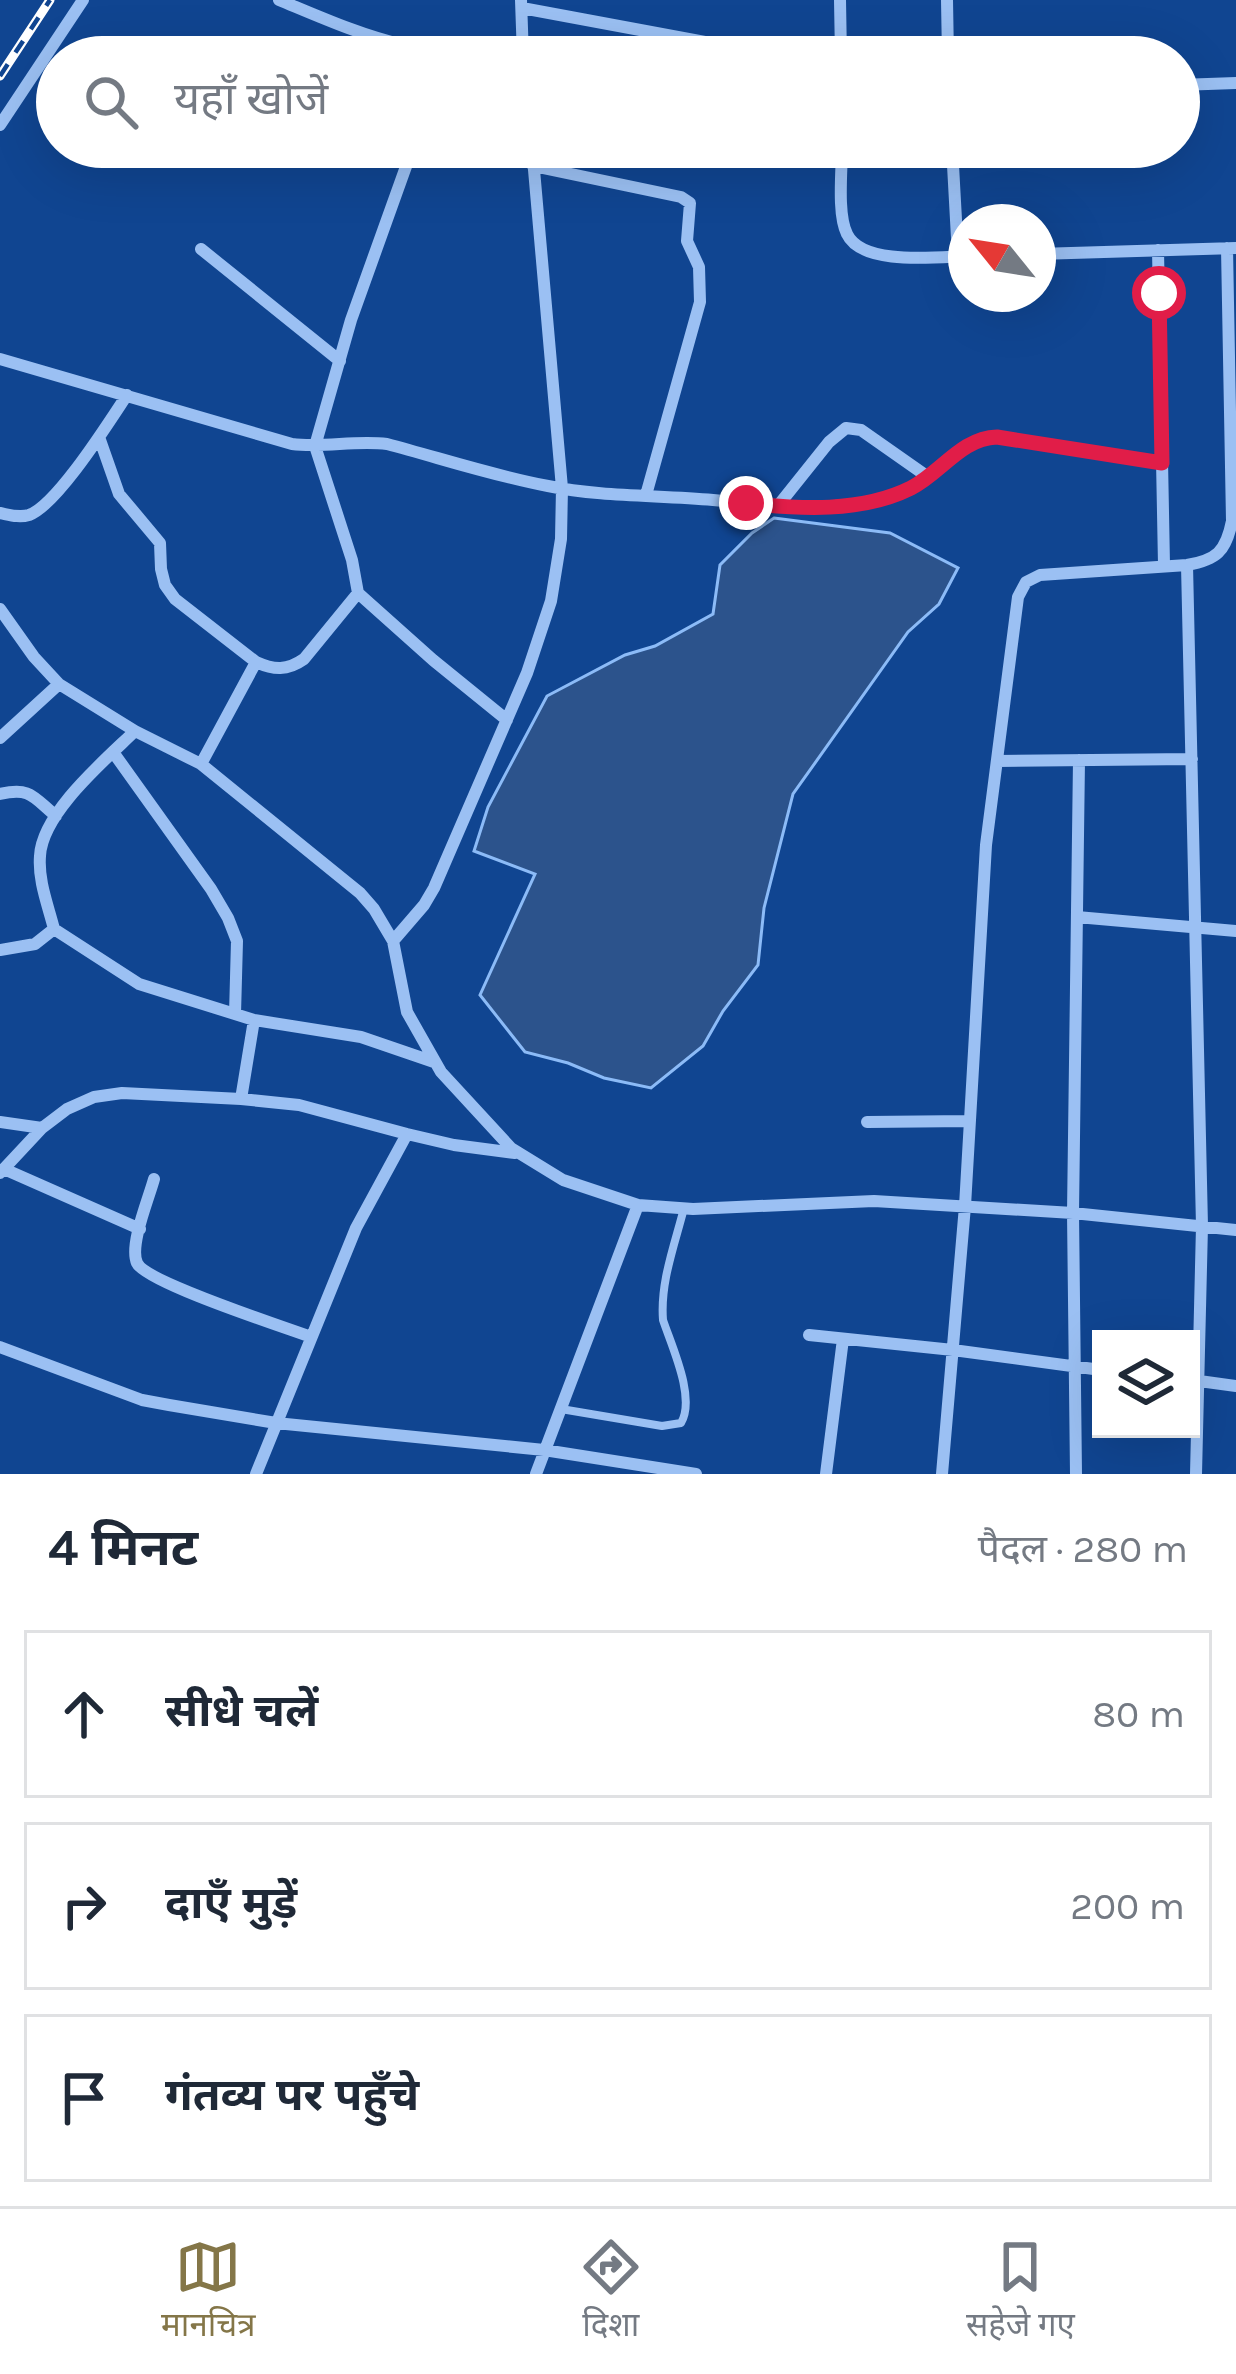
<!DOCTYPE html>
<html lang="hi">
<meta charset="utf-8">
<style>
:root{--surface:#fff;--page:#f2f2f3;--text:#1f2937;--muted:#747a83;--line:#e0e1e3;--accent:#847648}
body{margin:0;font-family:Karla,"Noto Sans Devanagari",sans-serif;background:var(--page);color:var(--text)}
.controls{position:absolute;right:36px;bottom:36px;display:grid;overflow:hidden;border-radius:0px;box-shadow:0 12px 48px #0002}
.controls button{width:108px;height:108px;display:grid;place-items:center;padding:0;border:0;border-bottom:3px solid var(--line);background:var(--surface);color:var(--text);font:60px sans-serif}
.compass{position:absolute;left:948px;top:204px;width:108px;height:108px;border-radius:50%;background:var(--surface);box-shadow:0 12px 48px #0002;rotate:300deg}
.stop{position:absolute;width:36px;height:36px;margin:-27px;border:9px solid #e11d48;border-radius:50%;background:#fff}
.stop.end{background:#e11d48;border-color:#fff;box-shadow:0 3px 12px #0008}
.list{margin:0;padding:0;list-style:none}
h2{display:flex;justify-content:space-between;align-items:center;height:156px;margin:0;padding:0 48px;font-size:51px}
h2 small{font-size:39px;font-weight:400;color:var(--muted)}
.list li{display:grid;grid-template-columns:78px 1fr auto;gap:36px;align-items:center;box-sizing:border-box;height:168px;margin:0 24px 24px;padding:0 24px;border:3px solid var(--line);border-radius:0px}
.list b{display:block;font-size:45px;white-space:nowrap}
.list em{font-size:39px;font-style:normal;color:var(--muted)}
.icon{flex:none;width:66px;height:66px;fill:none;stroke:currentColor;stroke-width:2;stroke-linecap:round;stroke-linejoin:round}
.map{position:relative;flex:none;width:1236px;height:1474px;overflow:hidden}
.search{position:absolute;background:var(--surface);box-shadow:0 12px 48px #0002;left:36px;right:36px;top:36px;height:132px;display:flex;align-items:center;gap:30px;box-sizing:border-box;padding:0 42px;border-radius:66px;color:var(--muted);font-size:45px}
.sheet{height:732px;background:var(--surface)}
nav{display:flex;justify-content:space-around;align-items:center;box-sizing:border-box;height:168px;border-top:3px solid var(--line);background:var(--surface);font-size:33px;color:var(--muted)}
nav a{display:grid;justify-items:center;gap:6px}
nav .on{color:var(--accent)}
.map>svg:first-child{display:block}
.water{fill:#2c538c;stroke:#8cbbf7;stroke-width:3}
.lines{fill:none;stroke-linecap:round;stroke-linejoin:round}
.service{stroke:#9bc0f3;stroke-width:8}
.minor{stroke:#9bc0f3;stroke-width:12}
.rail-casing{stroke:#fff;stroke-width:9}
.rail{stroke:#104591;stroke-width:4.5;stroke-dasharray:14;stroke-linecap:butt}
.route{stroke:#e11d48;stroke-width:15}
</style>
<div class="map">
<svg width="1236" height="1474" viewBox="0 0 1236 1474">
<rect width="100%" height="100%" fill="#104591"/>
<path class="water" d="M774,518L890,533L958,568L939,604L908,632L793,794L764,908L758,965L723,1011L703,1046L651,1088L604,1078L568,1063L525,1052L480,995L535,874L474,851L488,807L547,696L625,655L655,646L713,614L720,565L752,533Z"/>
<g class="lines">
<path class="service" d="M561,1409L662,1426L681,1423C696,1398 672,1347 663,1320C660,1282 675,1244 684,1208"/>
<path class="minor" d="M279,0C320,17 360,35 403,45C433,52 464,54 496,57
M521,0L523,57
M840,0L841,57
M947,0L948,57
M522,8L737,48
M1179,85L1236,83
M0,125L83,0
M842,147C842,170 837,214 847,234C862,266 936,257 966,256
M952,147L958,256
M533,166L681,197L690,203L687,241L699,267L700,302L646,495
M201,249L340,361
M1158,250L1164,565
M1038,254L1236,248
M0,359L292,444C324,448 355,440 387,444C440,458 494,476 548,486C601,497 658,495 713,500C765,504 816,512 868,502C886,499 905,493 920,483C946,466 964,438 997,437L1162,463
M99,437L119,494L160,543L161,569L165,585L175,599L256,662C274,670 287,671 304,659L358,593L352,560L315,446L351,320L413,147
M777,507L829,442L846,428L861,430L928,477
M0,513C10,515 19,518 29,515C57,505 109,422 127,395
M1187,565L1202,1226L1196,1474
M358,593L433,660L507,720
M0,609L34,657L59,684L135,731L201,764L360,893L374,909L393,941L407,1012L441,1072L511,1148L563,1180L638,1205L693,1209L874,1201L1073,1213L1236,1230
M0,738L59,684
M113,752L211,889L228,918L237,941L235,1014
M997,761L1192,759
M201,764L256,662
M0,794C31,787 33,797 56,816
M1077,917L1236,931
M54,929L139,984L254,1020L361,1037L434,1062
M393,941L424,905L434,888L527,673L551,601L561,539L562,488L532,147
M0,950L35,944L54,929C48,905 38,881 40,856C42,813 105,760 135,731
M241,1099L254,1020
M0,1122L42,1128
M867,1122L970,1121
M4,1169L140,1229
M0,1173L42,1128L67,1109L94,1097L122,1093L241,1099L299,1105L407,1134L454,1145L515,1153
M154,1179C149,1198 129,1245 137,1263C145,1282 284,1327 311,1337
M809,1335L953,1350L1101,1370
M0,1347L142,1400L169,1405L276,1423L544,1450L696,1474
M1192,1380L1236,1386
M256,1474L356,1228L407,1134
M536,1474L638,1205
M826,1474L843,1339
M942,1474L965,1206L986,845L1018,597L1026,582L1040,575L1187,565C1216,560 1226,552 1232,521L1227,248
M1076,1474L1073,1213L1079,760"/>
<g class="rail-casing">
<path id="rail" d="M0,76L50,0"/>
</g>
<use href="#rail" class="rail"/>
</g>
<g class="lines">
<path class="route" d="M746,503C799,509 861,513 911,488C941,473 961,438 997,437L1162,463L1159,293"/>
</g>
</svg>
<div class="controls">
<button><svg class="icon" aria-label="layers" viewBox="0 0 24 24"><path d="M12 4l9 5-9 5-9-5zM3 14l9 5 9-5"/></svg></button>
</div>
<svg class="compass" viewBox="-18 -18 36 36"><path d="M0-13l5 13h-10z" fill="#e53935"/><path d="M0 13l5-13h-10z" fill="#747a83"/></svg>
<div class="stop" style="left:1159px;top:293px"></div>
<div class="stop end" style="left:746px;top:503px"></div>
<div class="search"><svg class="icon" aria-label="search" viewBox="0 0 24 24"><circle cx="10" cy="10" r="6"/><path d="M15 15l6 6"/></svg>यहाँ खोजें</div>
</div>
<section class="sheet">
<h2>4 मिनट<small>पैदल · 280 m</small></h2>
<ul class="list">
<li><svg class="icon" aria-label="ahead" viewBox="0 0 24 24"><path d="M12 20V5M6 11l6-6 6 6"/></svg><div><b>सीधे चलें</b></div><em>80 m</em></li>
<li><svg class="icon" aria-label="right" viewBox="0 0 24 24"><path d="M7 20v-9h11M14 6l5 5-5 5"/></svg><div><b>दाएँ मुड़ें</b></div><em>200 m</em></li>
<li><svg class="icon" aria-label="arrive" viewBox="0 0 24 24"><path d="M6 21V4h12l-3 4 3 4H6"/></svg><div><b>गंतव्य पर पहुँचे</b></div></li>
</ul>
</section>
<nav>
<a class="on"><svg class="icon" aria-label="map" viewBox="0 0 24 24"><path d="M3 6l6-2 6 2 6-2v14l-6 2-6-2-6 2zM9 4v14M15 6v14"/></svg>मानचित्र</a>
<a><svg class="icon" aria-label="directions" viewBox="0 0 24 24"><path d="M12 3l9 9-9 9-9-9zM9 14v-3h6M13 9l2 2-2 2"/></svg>दिशा</a>
<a><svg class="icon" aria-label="saved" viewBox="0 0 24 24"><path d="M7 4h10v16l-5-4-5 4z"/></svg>सहेजे गए</a>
</nav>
